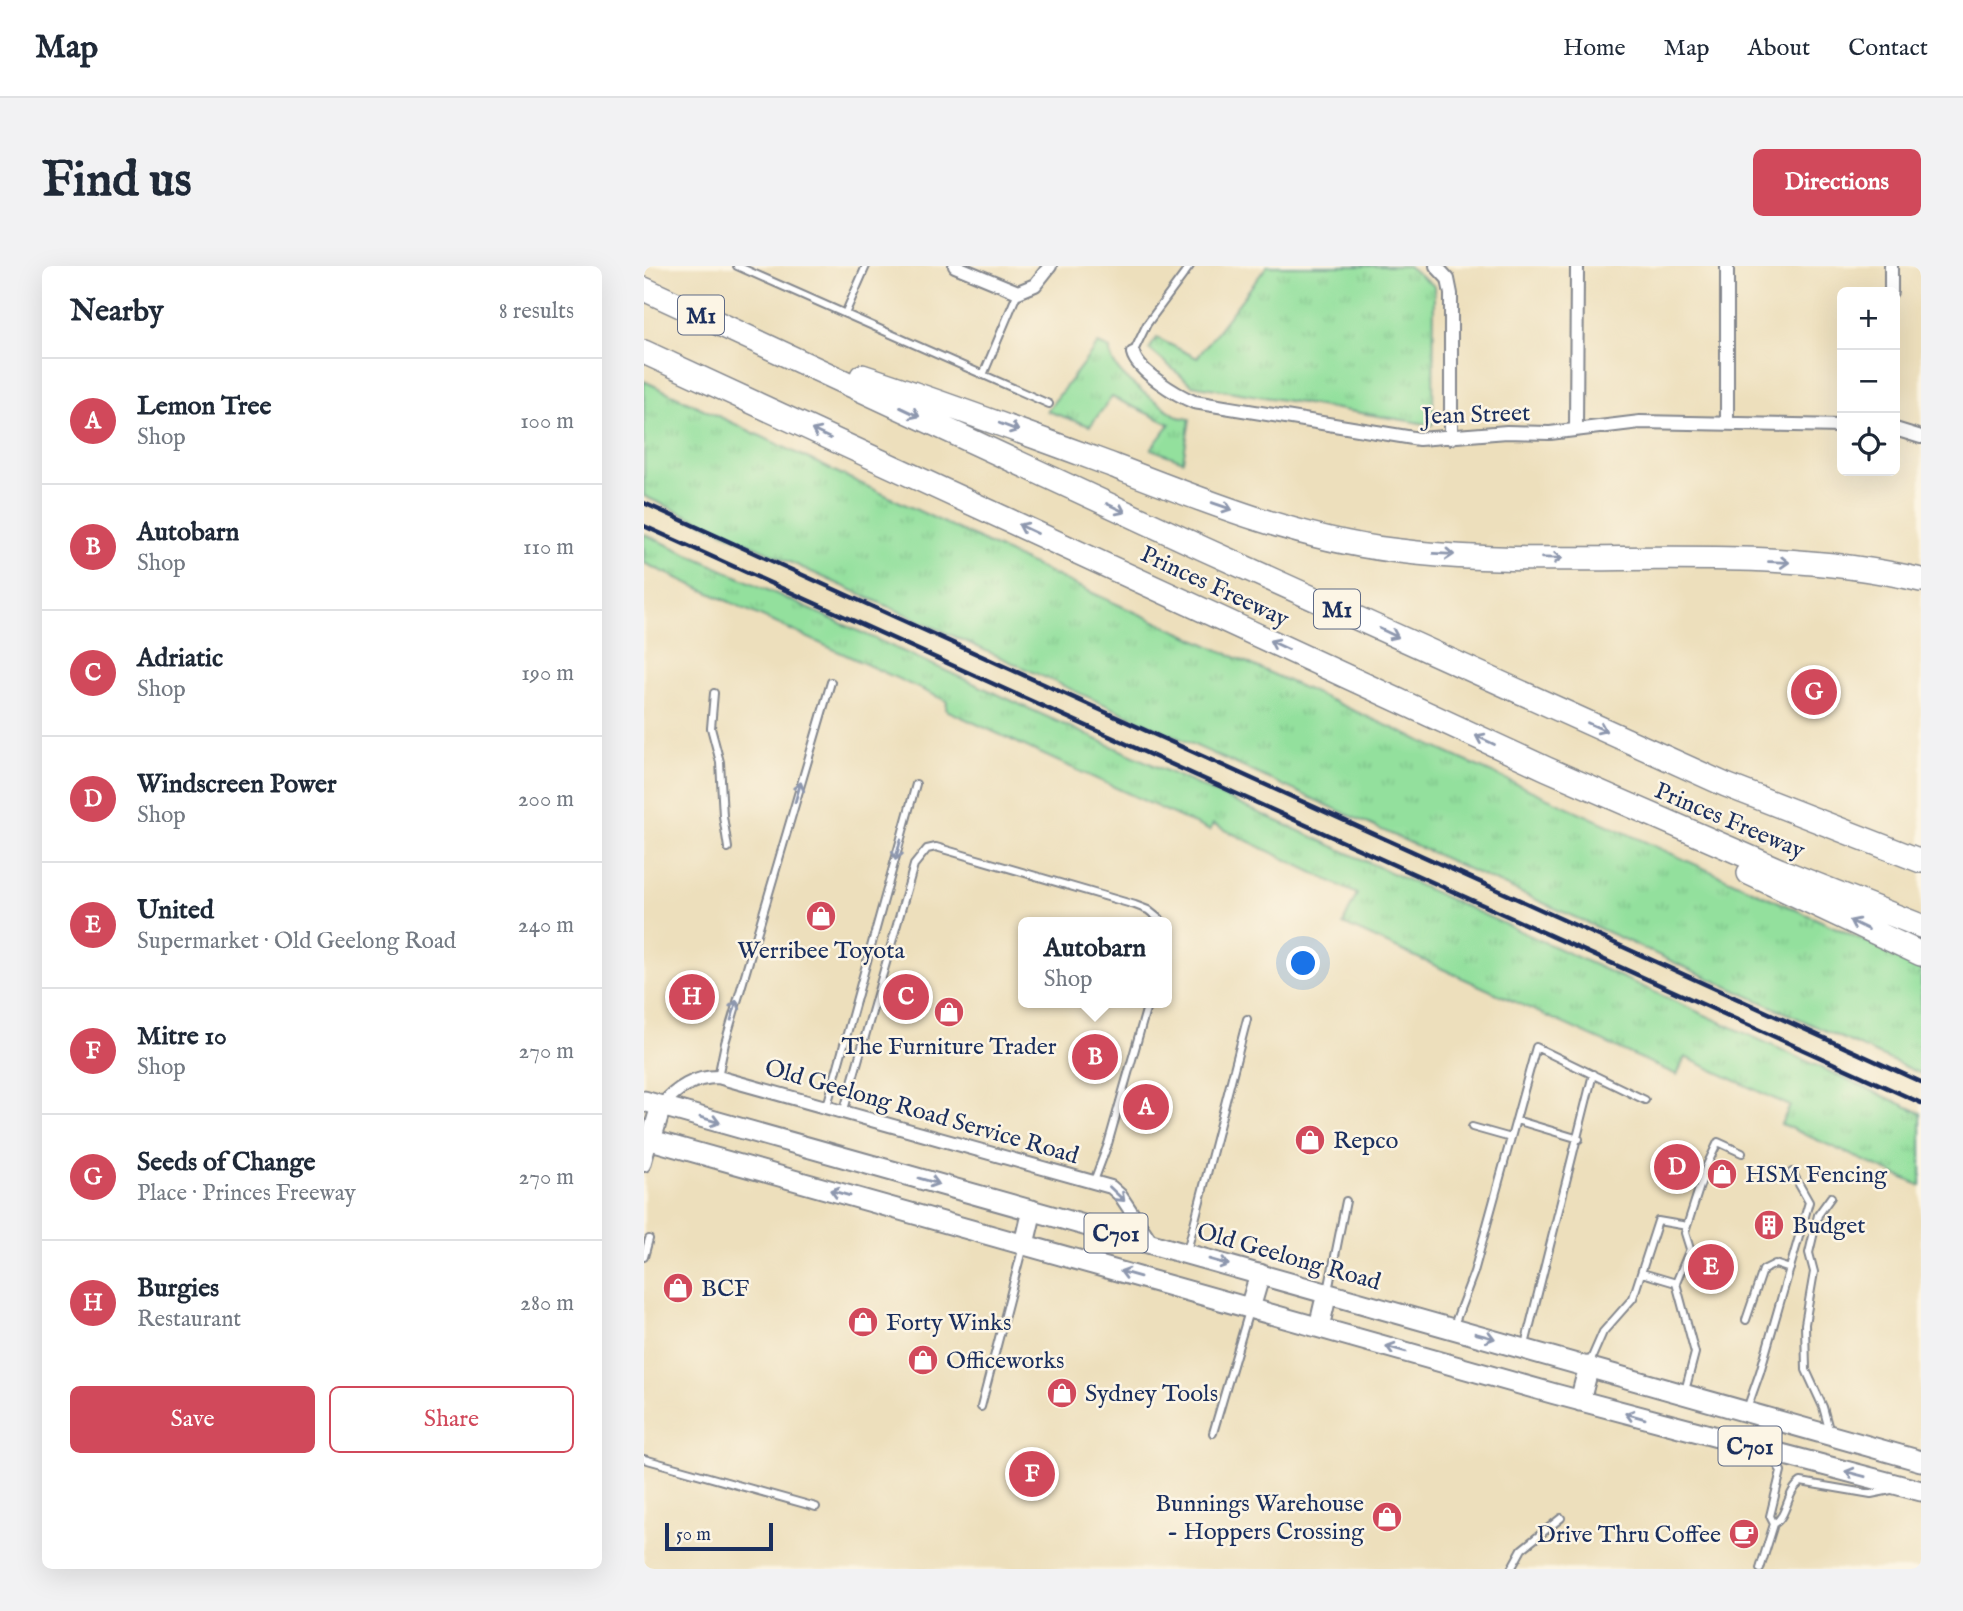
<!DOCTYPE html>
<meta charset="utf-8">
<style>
:root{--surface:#fff;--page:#f2f2f3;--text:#1f2937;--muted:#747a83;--line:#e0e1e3;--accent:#d1495b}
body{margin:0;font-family:"IM FELL English",serif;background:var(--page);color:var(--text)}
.controls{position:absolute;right:21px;top:21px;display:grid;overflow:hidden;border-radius:10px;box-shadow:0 7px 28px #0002}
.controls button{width:63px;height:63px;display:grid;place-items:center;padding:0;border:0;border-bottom:2px solid var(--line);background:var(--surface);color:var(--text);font:35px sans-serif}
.scale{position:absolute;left:21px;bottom:18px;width:108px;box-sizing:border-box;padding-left:7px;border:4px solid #1b2f5e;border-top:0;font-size:19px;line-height:24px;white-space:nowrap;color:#1b2f5e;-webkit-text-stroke:5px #fcf5e5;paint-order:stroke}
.you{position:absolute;left:660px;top:698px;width:24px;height:24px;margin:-18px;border:5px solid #fff;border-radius:50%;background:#1a73e8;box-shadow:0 0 0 10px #1a73e833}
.badge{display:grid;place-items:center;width:46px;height:46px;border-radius:50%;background:var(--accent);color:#fff;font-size:23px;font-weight:700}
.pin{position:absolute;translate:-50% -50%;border:4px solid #fff;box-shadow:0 2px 7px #0006}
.popup{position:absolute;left:374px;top:651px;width:154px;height:91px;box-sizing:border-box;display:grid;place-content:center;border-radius:10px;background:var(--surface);filter:drop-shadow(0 2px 5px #0005);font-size:23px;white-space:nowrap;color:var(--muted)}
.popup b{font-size:26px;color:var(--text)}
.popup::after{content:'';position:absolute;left:50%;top:100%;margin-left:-14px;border:14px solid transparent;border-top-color:var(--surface)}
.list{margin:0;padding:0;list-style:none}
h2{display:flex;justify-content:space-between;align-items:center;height:91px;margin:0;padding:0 28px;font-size:30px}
h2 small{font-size:23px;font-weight:400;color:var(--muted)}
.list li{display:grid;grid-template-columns:46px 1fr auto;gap:21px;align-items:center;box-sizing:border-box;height:126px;padding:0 28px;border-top:2px solid var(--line)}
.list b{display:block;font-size:26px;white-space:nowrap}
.list p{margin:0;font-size:23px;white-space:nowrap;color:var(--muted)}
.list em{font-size:23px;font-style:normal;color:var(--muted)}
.actions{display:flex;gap:14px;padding:21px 28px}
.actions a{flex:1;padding:16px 0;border:2px solid var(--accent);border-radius:10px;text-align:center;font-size:24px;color:var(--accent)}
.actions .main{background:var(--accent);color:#fff}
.icon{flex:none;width:38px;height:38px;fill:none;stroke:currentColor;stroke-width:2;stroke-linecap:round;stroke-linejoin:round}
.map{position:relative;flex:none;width:1277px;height:1303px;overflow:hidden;border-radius:10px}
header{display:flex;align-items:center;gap:42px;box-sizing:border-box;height:98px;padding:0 35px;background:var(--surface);border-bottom:2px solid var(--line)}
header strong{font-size:33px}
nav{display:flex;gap:38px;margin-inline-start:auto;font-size:24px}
.intro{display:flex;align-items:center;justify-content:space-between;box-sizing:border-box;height:168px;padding:0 42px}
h1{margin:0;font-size:49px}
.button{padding:18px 32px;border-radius:10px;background:var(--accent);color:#fff;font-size:24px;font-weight:700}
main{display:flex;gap:42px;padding:0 42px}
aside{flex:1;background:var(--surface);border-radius:10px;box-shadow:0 7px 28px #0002}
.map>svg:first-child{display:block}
.grass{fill:url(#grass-tufts);stroke:#57887e;stroke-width:2}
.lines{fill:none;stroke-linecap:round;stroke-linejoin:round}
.service-casing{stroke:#84878d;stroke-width:10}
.minor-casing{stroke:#84878d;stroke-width:16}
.primary-casing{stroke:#84878d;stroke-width:23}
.motorway-casing{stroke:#84878d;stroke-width:26}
.service{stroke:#fff;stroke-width:6}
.minor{stroke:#fff;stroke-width:12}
.primary{stroke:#fff;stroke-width:19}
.motorway{stroke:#fff;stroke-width:23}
.rail{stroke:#1b2f5e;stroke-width:4.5}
.oneway{stroke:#8d97ae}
.labels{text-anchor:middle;stroke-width:5;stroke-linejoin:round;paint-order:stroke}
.shield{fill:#fcf5e5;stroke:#5e6a86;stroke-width:2}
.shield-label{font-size:23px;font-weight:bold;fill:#1b2f5e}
.street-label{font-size:24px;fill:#1b2f5e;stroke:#fcf5e5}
.poi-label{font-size:24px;fill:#1b2f5e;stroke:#fcf5e5;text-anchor:start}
</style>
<header>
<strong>Map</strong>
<nav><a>Home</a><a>Map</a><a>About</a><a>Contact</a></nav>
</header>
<div class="intro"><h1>Find us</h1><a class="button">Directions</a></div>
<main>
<aside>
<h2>Nearby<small>8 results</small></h2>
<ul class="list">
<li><span class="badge">A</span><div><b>Lemon Tree</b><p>Shop</p></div><em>100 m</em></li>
<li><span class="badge">B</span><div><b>Autobarn</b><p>Shop</p></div><em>110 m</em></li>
<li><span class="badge">C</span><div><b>Adriatic</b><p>Shop</p></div><em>190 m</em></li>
<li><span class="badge">D</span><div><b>Windscreen Power</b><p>Shop</p></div><em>200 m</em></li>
<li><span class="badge">E</span><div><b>United</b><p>Supermarket · Old Geelong Road</p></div><em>240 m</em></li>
<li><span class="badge">F</span><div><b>Mitre 10</b><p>Shop</p></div><em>270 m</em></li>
<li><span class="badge">G</span><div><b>Seeds of Change</b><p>Place · Princes Freeway</p></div><em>270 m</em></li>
<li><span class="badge">H</span><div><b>Burgies</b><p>Restaurant</p></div><em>280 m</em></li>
</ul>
<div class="actions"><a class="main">Save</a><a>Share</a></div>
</aside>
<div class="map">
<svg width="1277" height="1303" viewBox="0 0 1277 1303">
<defs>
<pattern id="grass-tufts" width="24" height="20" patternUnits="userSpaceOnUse" patternTransform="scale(1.75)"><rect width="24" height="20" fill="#93e09d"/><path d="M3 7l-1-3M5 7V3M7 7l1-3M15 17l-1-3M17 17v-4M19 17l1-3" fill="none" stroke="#7ec08a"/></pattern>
</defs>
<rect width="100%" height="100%" fill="#fcf5e5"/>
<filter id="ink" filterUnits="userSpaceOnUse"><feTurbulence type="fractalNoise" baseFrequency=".0143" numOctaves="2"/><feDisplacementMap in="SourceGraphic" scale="14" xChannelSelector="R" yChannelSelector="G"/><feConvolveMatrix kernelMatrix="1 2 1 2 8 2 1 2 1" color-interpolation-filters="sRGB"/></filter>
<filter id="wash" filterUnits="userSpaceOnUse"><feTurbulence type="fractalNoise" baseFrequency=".00686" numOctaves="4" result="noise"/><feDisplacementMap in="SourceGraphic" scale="28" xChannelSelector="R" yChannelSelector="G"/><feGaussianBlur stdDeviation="1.57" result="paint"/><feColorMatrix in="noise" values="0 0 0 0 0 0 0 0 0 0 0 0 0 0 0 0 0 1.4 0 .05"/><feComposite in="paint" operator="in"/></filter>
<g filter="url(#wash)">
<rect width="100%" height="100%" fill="#eddfbc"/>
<path class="grass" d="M623,0H764L790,20L789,159L548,119L505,83L513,72L553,92Z
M454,78L466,83C464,108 515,136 534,151L546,153L539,195L507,183L526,158L468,131L446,160L403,145Z
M0,115L455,330L1277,700V808L0,230Z
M0,268L1277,847V920L1137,858L1146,840L1041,791L1033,809L699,658L713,628L569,558L566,565L302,444L303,435L0,297Z"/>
</g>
<g filter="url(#ink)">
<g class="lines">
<g class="service-casing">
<path id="service" d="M93,0L405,138
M201,48L222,0
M489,87L503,58L546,0
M339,109L374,26
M70,427L67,462L76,496L79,550L84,582
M74,811L81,777L187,416
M183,840L272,518
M200,844L270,599L283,583L292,581L491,639L504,644L519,656
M872,854L935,873
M828,861L867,872
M450,915L464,878L504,737
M543,985L603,753
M0,991L5,973
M998,1007L1032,1017
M684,1025L702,935
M1102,1054L1119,1004L1131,998L1146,1003
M810,1059L830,1006L892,781L1001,834
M881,1079L949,808
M945,1098L959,1066L989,1032L1014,955L1043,960
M1041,1125L1051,1087L1032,1017L1046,983L1041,967L1043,960L1062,901L1074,876L1098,887
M337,1141L379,980
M1103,1143L1116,1106L1165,936L1148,906
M569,1167L605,1045
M1186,1167L1179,1141L1162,1104L1161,1058L1170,1006L1165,987L1174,949L1187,931
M1128,1191L1137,1205L1126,1250L1130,1258
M0,1193L172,1241
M867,1303L878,1283L917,1252
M1116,1303L1130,1258C1144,1250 1142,1226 1157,1216L1227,1228L1247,1224"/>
</g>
<g class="minor-casing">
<path id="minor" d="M311,0L374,26L391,19L406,0
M792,0L804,13L807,28V172
M1247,26V0
M489,87C493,105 533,129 550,136L775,173L863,166L906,167L996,156L1198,160
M1083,157V0
M1251,163L1277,171
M932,164L933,0
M17,840C33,822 50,811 74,811L467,921L476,929L508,977
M0,899L7,874"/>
</g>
<g class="primary-casing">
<path id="primary" d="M0,835L1277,1195
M0,872L911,1128L1277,1225
M7,874L17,840
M380,978L388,944
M606,1042L616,1008
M675,1061L683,1027
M936,1135L945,1100"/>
</g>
<g class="motorway-casing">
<path id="motorway" d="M0,23L560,283L1082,519L1277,595
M0,86L903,503L1135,604L1277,660
M218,110C303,138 386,169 470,200C560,235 652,272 747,284C921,307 1106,273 1277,314
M1105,607L1277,688"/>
</g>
<use href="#service" class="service"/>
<use href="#minor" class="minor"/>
<use href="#primary" class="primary"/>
<use href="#motorway" class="motorway"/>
<path class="rail" d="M0,237L1277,816
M0,260L1277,837"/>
</g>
<defs><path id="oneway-shaft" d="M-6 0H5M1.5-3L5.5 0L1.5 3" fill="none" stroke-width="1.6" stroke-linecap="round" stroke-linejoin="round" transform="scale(1.75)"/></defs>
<g class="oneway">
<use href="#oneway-shaft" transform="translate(266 146) rotate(25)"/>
<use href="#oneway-shaft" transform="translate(365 161) rotate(21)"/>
<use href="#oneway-shaft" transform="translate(177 168) rotate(-155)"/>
<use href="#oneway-shaft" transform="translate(578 240) rotate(19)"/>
<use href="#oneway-shaft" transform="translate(472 242) rotate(25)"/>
<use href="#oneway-shaft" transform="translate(384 263) rotate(-155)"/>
<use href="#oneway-shaft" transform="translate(800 288) rotate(3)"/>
<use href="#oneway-shaft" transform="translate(908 292) rotate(1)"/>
<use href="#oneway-shaft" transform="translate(1135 296) rotate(2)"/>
<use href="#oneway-shaft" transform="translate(745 367) rotate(25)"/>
<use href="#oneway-shaft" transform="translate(635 379) rotate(-155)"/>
<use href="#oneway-shaft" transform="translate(953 461) rotate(24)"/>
<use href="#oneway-shaft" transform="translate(841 474) rotate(-155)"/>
<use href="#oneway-shaft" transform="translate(154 526) rotate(-74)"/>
<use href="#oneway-shaft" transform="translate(254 584) rotate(105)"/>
<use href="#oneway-shaft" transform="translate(1215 659) rotate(-154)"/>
<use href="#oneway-shaft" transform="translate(90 744) rotate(-74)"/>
<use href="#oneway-shaft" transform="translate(66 854) rotate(16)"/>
<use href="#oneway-shaft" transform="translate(285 915) rotate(16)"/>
<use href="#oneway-shaft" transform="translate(196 927) rotate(-164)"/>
<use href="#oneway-shaft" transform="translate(473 928) rotate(44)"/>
<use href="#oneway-shaft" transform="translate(575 996) rotate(16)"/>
<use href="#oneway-shaft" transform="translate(486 1008) rotate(-164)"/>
<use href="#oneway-shaft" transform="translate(841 1070) rotate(15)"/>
<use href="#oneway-shaft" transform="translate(752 1083) rotate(-164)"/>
<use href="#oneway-shaft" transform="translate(991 1150) rotate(-164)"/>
<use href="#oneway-shaft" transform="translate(1211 1208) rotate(-165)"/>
</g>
</g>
<defs>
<g id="shop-disc" transform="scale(1.575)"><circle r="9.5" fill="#d1495b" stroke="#fcf5e5"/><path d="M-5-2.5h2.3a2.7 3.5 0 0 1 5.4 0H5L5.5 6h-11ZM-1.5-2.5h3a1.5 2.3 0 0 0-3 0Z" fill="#fff"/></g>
<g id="building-disc" transform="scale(1.575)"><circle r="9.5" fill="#d1495b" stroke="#fcf5e5"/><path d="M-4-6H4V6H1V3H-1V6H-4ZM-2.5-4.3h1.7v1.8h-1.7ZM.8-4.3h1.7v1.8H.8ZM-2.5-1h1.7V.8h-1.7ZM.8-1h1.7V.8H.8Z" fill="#fff"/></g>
<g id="cafe-disc" transform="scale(1.575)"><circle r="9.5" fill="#d1495b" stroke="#fcf5e5"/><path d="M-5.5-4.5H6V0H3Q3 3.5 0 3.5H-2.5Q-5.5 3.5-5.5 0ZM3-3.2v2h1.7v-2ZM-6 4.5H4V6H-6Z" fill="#fff"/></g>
</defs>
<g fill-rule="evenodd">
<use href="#shop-disc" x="177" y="650"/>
<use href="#shop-disc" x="305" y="746"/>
<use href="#shop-disc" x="666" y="874"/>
<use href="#shop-disc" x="1078" y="908"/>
<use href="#building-disc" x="1125" y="959"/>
<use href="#shop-disc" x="34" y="1022"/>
<use href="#shop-disc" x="219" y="1056"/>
<use href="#shop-disc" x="279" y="1094"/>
<use href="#shop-disc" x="418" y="1127"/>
<use href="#shop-disc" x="743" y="1251"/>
<use href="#cafe-disc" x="1100" y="1268"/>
</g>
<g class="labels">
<g class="shield">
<rect x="34" y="29.5" width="46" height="39" rx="5"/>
<rect x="670" y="323.5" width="46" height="39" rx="5"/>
<rect x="440.5" y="947.5" width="63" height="39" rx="5"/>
<rect x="1074.5" y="1160.5" width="63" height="39" rx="5"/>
</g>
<g class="shield-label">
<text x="57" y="57">M1</text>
<text x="693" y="351">M1</text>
<text x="472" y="975">C701</text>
<text x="1106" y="1188">C701</text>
</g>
<g class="street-label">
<text transform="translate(832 148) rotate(-2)" y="8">Jean Street</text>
<text transform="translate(571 320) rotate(25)" y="8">Princes Freeway</text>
<text transform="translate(1086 554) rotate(23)" y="8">Princes Freeway</text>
<text transform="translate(278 845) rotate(16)" y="8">Old Geelong Road Service Road</text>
<text transform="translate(645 990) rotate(16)" y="8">Old Geelong Road</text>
</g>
<g class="poi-label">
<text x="177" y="692" text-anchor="middle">Werribee Toyota</text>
<text x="305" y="788" text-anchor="middle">The Furniture Trader</text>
<text x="689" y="882">Repco</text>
<text x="1101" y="916">HSM Fencing</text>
<text x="1148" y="967">Budget</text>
<text x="57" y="1030">BCF</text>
<text x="242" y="1064">Forty Winks</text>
<text x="302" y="1102">Officeworks</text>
<text x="441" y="1135">Sydney Tools</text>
<text x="720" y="1245" text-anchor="end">Bunnings Warehouse<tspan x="720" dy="28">- Hoppers Crossing</tspan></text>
<text x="1077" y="1276" text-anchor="end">Drive Thru Coffee</text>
</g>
</g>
</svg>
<div class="controls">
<button>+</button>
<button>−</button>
<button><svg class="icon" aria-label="locate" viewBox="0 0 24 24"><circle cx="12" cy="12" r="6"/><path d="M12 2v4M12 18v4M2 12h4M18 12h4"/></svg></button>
</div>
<div class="scale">50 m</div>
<div class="you"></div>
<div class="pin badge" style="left:502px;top:841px">A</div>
<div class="pin badge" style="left:451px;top:791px">B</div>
<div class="popup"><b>Autobarn</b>Shop</div>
<div class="pin badge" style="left:262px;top:731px">C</div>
<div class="pin badge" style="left:1033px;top:901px">D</div>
<div class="pin badge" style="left:1067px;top:1001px">E</div>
<div class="pin badge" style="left:388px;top:1208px">F</div>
<div class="pin badge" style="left:1170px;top:426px">G</div>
<div class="pin badge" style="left:48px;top:731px">H</div>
</div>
</main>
